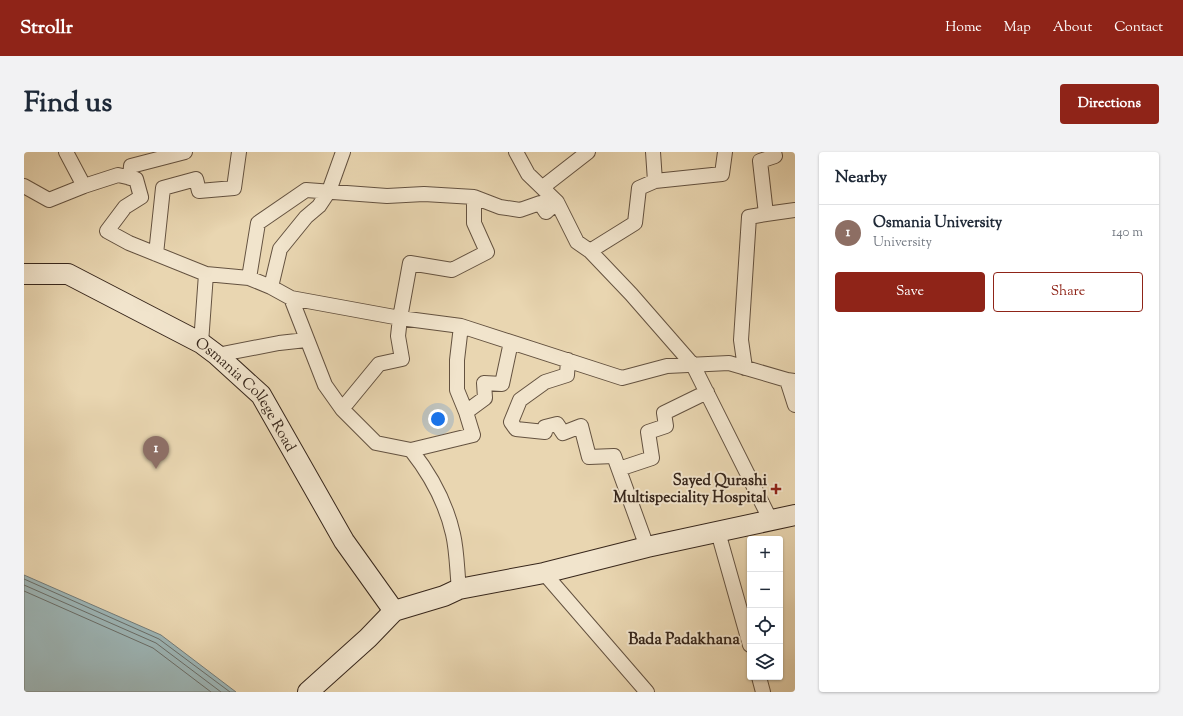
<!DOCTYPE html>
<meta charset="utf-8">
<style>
:root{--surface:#fff;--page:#f2f2f3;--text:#1f2937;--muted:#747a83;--line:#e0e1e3;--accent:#8f2418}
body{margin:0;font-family:"Sorts Mill Goudy",serif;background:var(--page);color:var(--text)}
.controls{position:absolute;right:12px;bottom:12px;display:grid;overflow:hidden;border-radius:4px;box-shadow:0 1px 3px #0004}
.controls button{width:36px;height:36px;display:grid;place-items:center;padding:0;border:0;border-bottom:1px solid var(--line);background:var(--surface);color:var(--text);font:20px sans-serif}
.you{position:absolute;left:414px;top:267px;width:14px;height:14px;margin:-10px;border:3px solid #fff;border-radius:50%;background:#1a73e8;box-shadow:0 0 0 6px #1a73e833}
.badge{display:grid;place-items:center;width:26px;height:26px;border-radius:50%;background:var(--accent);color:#fff;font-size:13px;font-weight:700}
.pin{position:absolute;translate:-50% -33px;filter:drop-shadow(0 1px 2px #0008)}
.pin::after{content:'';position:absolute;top:21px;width:14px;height:12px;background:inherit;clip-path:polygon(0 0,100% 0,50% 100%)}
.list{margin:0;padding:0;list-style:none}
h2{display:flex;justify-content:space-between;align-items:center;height:52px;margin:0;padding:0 16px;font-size:17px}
h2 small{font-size:13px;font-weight:400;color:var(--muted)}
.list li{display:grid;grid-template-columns:26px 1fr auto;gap:12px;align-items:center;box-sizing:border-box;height:56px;padding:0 16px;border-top:1px solid var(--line)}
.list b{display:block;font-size:15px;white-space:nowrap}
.list p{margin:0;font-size:13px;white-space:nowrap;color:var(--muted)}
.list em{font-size:13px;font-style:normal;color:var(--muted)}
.actions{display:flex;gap:8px;padding:12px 16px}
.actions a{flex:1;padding:9px 0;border:1px solid var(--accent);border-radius:4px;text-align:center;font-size:14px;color:var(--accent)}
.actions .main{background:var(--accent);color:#fff}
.icon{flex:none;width:22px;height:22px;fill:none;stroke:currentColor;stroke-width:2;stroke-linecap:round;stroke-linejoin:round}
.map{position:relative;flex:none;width:771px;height:540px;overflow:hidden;border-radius:4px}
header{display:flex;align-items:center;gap:24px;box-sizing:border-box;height:56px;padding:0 20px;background:var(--accent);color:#fff}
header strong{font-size:19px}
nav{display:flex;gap:22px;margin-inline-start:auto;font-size:14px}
.intro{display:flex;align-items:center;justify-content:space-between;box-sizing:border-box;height:96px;padding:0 24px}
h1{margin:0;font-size:28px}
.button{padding:10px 18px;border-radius:4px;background:var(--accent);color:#fff;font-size:14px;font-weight:700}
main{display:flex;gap:24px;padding:0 24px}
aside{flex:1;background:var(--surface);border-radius:4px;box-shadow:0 1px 3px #0004}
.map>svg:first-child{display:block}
.water{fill:#9db6b7;stroke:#747c79}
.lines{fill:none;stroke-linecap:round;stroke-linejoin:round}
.shore{stroke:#6a6e69;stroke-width:1}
.street-casing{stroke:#645240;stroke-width:16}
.secondary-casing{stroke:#37261b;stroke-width:22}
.street{stroke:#f1e4cc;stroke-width:14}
.secondary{stroke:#f1e4cc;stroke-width:20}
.poi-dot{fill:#8f2418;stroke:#f1e4cc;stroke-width:1.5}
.labels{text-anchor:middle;stroke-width:4;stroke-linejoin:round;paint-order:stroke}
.street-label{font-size:15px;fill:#37261b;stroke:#f1e4cc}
.poi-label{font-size:15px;font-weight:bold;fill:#37261b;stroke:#f1e4cc;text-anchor:end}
.neighbourhood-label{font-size:16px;font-weight:bold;fill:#37261b;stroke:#f1e4cc}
</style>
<header>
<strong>Strollr</strong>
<nav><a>Home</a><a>Map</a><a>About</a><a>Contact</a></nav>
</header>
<div class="intro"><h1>Find us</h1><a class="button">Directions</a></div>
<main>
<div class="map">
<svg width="771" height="540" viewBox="0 0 771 540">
<rect width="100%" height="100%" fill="#e9d6b1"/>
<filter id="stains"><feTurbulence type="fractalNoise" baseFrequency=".005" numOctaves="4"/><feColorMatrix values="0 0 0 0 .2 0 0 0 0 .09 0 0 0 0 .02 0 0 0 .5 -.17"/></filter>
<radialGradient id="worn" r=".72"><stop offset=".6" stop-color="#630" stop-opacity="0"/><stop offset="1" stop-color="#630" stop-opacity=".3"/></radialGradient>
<path class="water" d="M0,423L137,483L212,540H0Z"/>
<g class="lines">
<path class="shore" d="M0,427L135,487L206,540
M0,433L132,491L197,540
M0,439L129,496L187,540"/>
<g class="street-casing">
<path id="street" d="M42,0L60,34
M492,0L504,22L533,50L553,90L566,99L607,142L669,213L747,369
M106,26L107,14L161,0
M631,29L698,22L701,0
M0,34L25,48L60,34L94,23L112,27L117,45L101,55L83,79L105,91L182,122L225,126L247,135L267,146L376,166L437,174L598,226L643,214L705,211L763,228L771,229
M519,35L564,0
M742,62L771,58
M566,99L611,71L615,36L631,29L629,0
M132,102L139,36L172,27L175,39L210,36L215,0
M225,126L234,71L282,38L363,44L400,42L450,45
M247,135L256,97L282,65L295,54L305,39L319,0
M267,146L301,233L318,257L352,291L387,298C406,322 422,351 429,382C433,399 433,419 435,437
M437,174L433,208V238L442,260
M177,191L182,122
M193,203L255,191L282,188
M544,208L543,223L521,230L496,248L487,270L492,277L521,280V275L533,272L539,281L557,274L565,305L590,304L623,395
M721,216L717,188L725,65L742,62L736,9L751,4L750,0
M763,228L771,253
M318,257L355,212L378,207L374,184L376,166L386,111L428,118L463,100L450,71V45L476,55L496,58L516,51L522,60L533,50
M387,298L449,283L442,260L461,246L460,231L478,232L487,190
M595,317L628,306L624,280L642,274L640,261L683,240
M694,380L726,493
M520,421L623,540
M735,525L739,540"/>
</g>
<g class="secondary-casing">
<g id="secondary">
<path id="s1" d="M0,122H44L177,191L193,203L237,243L320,389L370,459"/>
<path d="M284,540L344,486L370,459L420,444L435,437L520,421L623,395L771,363"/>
</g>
</g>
<use href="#street" class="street"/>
<use href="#secondary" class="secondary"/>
</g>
<path class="poi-dot" d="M750 331h4v4h4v4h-4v4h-4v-4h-4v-4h4z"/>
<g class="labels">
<g class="street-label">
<text dy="5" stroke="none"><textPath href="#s1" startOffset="263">Osmania College Road</textPath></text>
</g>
<g class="poi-label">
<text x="743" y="333">Sayed Qurashi<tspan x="743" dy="17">Multispeciality Hospital</tspan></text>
</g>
<g class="neighbourhood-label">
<text x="660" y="492">Bada Padakhana</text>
</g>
</g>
<rect width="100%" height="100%" filter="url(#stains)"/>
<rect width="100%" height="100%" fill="url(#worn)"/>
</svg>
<div class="controls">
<button>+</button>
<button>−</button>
<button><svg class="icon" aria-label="locate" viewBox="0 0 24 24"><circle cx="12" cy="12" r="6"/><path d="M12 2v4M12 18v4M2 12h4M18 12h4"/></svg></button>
<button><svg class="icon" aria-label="layers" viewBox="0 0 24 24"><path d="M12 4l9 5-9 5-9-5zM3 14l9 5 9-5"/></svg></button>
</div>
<div class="you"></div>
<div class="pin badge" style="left:132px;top:317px;background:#8d6e63">1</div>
</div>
<aside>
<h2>Nearby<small></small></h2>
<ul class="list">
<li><span class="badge" style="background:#8d6e63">1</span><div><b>Osmania University</b><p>University</p></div><em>140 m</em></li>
</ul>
<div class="actions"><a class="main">Save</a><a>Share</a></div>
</aside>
</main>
